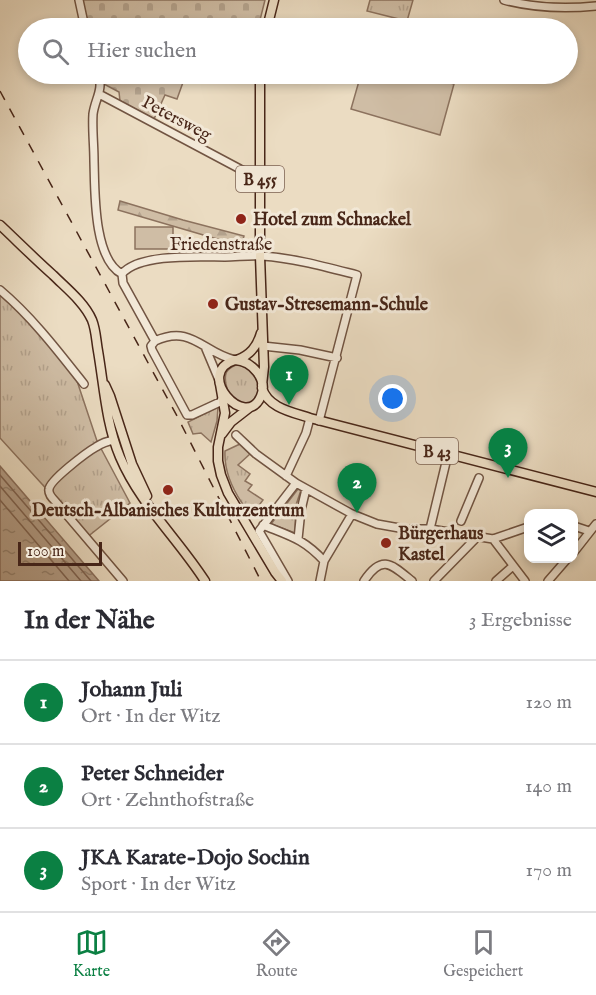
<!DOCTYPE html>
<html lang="de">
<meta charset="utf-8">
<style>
:root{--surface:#fff;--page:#f2f2f3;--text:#2b2b33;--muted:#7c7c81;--line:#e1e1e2;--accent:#0b8043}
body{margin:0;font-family:"IM FELL English",serif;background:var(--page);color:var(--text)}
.controls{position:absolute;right:18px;bottom:18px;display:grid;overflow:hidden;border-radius:12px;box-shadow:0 3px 9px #0003}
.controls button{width:54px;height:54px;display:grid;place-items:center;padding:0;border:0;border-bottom:2px solid var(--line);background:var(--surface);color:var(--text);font:30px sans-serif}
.scale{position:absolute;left:18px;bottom:15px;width:84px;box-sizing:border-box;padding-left:6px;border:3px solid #482618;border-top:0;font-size:16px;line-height:21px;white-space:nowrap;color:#482618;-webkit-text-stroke:4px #f2e8d7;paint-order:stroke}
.you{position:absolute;left:393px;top:399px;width:21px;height:21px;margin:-15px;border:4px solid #fff;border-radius:50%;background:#1a73e8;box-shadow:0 0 0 9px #1a73e833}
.badge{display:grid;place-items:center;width:39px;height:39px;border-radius:50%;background:var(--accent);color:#fff;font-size:20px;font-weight:700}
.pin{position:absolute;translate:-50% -50px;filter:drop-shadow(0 2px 3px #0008)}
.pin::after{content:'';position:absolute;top:32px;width:21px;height:18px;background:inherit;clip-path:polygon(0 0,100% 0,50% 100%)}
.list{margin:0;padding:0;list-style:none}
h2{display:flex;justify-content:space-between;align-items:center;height:78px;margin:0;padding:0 24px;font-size:26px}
h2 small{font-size:20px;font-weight:400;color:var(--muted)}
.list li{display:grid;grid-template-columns:39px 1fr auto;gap:18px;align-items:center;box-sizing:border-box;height:84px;padding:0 24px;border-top:2px solid var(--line)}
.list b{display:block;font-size:22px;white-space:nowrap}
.list p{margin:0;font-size:20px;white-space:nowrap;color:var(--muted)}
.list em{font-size:20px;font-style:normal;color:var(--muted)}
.icon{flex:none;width:33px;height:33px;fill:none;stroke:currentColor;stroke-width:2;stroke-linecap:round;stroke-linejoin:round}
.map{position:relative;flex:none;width:596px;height:581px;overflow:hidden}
.search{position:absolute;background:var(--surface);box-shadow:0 3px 9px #0003;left:18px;right:18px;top:18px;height:66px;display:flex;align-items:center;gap:15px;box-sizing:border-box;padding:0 21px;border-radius:33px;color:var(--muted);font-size:22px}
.sheet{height:330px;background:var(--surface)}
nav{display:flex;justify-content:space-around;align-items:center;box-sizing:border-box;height:84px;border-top:2px solid var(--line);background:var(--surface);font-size:16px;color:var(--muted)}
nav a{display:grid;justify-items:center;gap:3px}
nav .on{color:var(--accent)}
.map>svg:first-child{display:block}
.grass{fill:url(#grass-tufts);stroke:#8c725e;stroke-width:1.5}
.forest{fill:url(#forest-firs);stroke:#8c725e;stroke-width:1.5}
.cemetery{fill:url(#cemetery-stones);stroke:#8c725e;stroke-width:1.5}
.garden{fill:#cfbda5;stroke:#8c725e;stroke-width:1.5}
.water{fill:url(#water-ripples);stroke:#896e5b;stroke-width:1.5}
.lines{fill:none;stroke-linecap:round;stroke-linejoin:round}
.shore{stroke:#7e6250;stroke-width:1.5}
.minor-casing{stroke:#715442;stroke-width:10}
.major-casing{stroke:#482618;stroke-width:11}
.minor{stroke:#f2e8d7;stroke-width:7}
.major{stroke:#ebdcc2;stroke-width:8}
.rail{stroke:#482618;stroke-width:1.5;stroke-dasharray:10 10;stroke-linecap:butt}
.poi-dot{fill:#8f2418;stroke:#f2e8d7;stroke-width:2}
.labels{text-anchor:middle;stroke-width:6;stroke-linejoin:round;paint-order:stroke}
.shield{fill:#f2e8d7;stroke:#7b6051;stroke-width:1.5}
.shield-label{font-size:16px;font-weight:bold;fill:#482618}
.street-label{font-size:18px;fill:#482618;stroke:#f2e8d7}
.poi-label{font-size:18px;font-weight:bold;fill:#482618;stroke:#f2e8d7;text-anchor:start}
</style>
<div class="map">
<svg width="596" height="581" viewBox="0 0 596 581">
<defs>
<pattern id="grass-tufts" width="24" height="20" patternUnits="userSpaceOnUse" patternTransform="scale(1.5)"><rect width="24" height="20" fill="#cfbda5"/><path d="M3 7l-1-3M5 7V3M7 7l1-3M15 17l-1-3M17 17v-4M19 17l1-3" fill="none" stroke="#b3a28d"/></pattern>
<pattern id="forest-firs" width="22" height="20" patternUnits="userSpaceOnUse" patternTransform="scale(1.5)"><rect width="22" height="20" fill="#cfbda5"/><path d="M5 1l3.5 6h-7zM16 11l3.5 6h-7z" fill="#b3a28d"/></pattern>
<pattern id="cemetery-stones" width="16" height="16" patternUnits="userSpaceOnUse" patternTransform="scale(1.5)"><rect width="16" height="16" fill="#cfbda5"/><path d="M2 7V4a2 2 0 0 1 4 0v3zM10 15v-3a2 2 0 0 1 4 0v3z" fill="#b3a28d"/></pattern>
<pattern id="water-ripples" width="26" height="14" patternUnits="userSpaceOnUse" patternTransform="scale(1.5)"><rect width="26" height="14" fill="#b49e88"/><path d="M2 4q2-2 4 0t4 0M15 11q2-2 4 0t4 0" fill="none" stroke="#94816e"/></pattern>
</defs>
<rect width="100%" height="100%" fill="#ebdcc2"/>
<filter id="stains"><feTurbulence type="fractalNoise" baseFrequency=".00333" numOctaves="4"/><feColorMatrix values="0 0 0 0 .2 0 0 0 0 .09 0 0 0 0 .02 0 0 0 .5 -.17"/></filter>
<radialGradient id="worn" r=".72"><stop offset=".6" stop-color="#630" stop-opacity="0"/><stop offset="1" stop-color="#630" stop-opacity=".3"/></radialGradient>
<path class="grass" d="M370,0H413L407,21L367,11Z
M0,290L74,372L97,441L130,503L86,538L51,494L0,438Z
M236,365C253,366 257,376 260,391L251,404H241C237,401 232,398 230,394C227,391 227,388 226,384C224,374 226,369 236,365Z
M218,407L217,421L211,442L201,433L193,434L188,422Z
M240,444L250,454L238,465L250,474L245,481L252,485L248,490L263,500L251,516C249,511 245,508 242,503C232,488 224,469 225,451Z
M298,489L301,490L296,505L295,533L271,524Z"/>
<path class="forest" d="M120,201L183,220L244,236L241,246L118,210Z"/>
<path class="cemetery" d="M82,0H265L258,28H251L218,21L215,28H88Z
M100,74H186L177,99L165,95L154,119L120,101L119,92L102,83Z"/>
<path class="garden" d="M361,74H418L454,84L440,135L351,109Z
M135,227H173V249H135Z"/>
<path class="water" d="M0,466L99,581H0Z"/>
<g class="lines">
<path class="shore" d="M0,475L91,581
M0,486L81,581
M0,500L69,581"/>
<g class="minor-casing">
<path id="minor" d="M79,0L85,28
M504,0C534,8 565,9 596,6
M98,74C104,89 95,99 93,114C92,129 94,145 94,161C95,190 93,259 122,274
M99,94L240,169L251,174L260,175
M122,274C139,253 200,257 225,257C237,257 250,255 262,256C294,258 326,267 357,275L319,421
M122,274L123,283L155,341
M0,290C32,317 58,351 84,384
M155,341L151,346L152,350L187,415H192L220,402L223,398
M155,341C192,324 203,353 235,360
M263,346L300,350L337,358
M206,349L219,380
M236,435L256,454L296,483L352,514L377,524L405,529H430L493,539L528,527
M114,440C108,441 102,443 96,447C87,452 50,480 49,489C48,494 52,498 55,501L123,581
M286,476L306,433L310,418
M461,521L479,478
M263,525C290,536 304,539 324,561L320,581
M574,526L589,531
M430,529L448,454
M298,539L301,510L306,489
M493,539L525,581
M574,552L596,524
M324,561L352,514
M288,581L259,531L296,483
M364,581C382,554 391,564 412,581
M434,581L478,536
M496,581L513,566
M548,581L568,558"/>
</g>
<g class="major-casing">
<path id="major" d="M267,28L274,0
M260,74V256L264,367L262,385
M0,225C18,242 35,259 53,275C66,288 84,302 92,320C96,330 96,340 98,351C104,386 106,424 120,457C140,504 178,539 205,581
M235,360C252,361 268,379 261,396C246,432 193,373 235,360Z
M237,360C250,355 257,347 261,333
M220,384L225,413L218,447V461L221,475L228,493L275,572L282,581
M105,385L110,396L132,464L147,496
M262,388C268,408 292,412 310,418L596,492
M222,434L231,422L249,408"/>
</g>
<use href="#minor" class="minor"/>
<use href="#major" class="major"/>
<path class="rail" d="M0,91L177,416L261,581"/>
</g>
<g class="poi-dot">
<circle cx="241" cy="219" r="6"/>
<circle cx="213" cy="304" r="6"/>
<circle cx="168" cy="490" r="6"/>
<circle cx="386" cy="543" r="6"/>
</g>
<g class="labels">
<g class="shield">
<rect x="236" y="166" width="48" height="26" rx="4.5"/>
<rect x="416" y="438" width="42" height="26" rx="4.5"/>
</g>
<g class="shield-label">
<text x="260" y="185">B 455</text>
<text x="437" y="457">B 43</text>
</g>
<g class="street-label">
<text transform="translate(177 118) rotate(28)" y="6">Petersweg</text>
<text x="221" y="250">Friedenstraße</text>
</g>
<g class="poi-label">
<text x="253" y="225">Hotel zum Schnackel</text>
<text x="225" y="310">Gustav-Stresemann-Schule</text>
<text x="168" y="516" text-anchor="middle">Deutsch-Albanisches Kulturzentrum</text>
<text x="398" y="539">Bürgerhaus<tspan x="398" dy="21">Kastel</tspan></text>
</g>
</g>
<rect width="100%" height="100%" filter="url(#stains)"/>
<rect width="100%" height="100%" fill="url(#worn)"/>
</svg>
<div class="controls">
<button><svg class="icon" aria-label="layers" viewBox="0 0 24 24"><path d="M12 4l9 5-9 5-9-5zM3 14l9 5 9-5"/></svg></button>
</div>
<div class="scale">100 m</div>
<div class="you"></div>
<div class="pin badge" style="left:289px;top:405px">1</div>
<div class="pin badge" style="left:357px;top:513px">2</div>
<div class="pin badge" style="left:508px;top:478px">3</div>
<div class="search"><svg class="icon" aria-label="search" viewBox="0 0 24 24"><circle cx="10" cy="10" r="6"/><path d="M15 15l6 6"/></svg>Hier suchen</div>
</div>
<section class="sheet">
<h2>In der Nähe<small>3 Ergebnisse</small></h2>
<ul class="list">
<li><span class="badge">1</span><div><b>Johann Juli</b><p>Ort · In der Witz</p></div><em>120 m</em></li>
<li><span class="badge">2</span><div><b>Peter Schneider</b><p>Ort · Zehnthofstraße</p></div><em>140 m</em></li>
<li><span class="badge">3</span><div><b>JKA Karate-Dojo Sochin</b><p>Sport · In der Witz</p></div><em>170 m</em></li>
</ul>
</section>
<nav>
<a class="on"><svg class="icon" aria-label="map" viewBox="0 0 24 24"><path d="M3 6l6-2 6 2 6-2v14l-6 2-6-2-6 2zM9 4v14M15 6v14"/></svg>Karte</a>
<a><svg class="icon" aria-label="directions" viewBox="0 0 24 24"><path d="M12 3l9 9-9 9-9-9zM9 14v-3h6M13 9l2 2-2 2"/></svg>Route</a>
<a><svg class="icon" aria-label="saved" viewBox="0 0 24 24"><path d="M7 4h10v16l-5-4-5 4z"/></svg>Gespeichert</a>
</nav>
